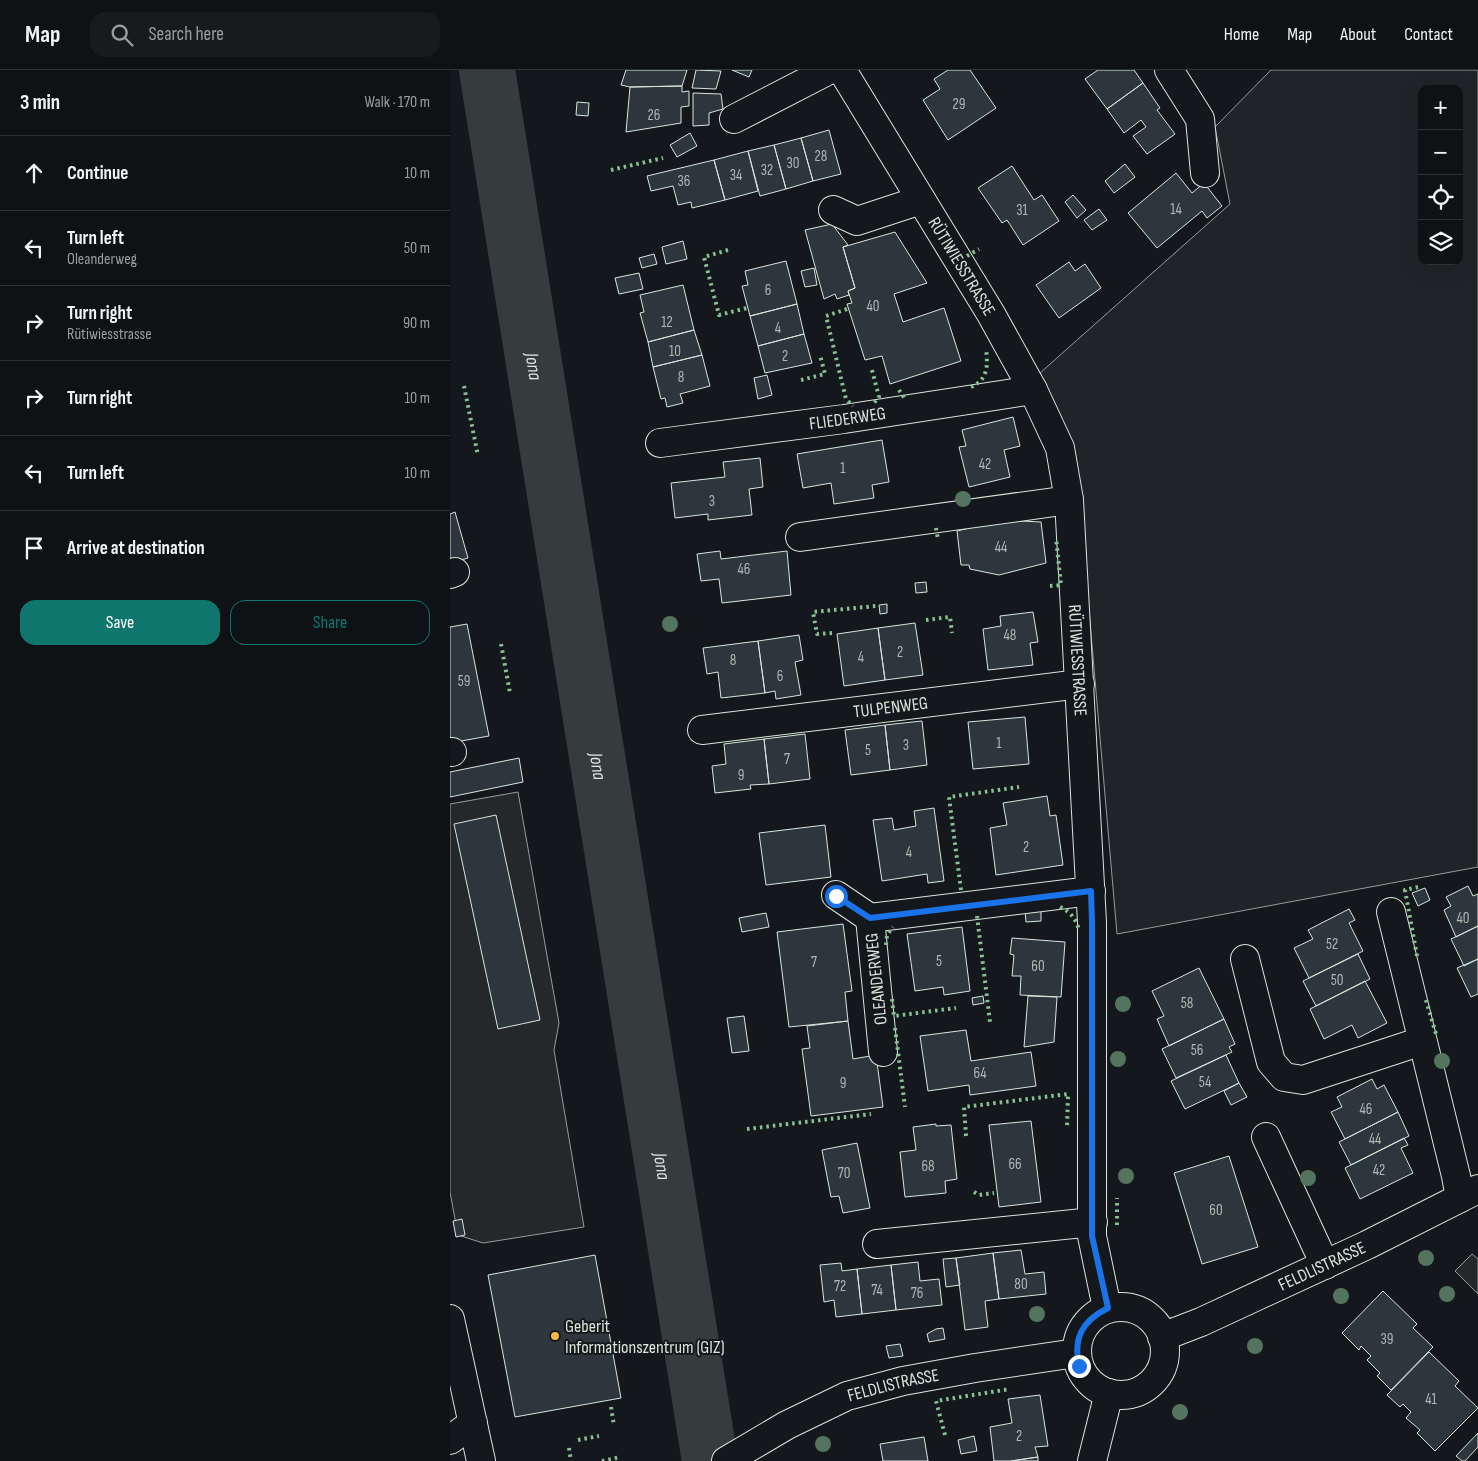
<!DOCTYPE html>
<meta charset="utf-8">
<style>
:root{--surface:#0f1215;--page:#181b1e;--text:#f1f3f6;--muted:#9b9ea0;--line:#2f3234;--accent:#0f766e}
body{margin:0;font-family:"Sofia Sans Condensed",sans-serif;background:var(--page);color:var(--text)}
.controls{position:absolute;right:15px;top:15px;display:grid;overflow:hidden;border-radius:10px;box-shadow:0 5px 20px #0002}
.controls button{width:45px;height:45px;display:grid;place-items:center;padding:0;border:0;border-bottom:1px solid var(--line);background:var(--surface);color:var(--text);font:25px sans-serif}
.stop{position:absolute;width:15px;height:15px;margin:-11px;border:4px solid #1a73e8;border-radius:50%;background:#fff}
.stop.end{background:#1a73e8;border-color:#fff;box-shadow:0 1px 5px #0008}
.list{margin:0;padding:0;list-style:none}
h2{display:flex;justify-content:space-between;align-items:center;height:65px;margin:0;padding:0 20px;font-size:21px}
h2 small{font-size:16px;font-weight:400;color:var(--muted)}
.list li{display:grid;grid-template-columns:32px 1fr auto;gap:15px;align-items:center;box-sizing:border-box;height:75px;padding:0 20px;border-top:1px solid var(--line)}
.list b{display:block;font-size:19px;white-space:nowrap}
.list p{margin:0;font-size:16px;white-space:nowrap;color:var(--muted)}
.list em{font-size:16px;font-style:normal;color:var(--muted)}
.actions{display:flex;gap:10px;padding:15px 20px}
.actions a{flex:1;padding:11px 0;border:1px solid var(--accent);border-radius:15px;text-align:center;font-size:18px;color:var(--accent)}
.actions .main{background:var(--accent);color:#fff}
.icon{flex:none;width:28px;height:28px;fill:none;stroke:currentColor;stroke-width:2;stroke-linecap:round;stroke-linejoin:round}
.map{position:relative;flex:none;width:1028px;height:1391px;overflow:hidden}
header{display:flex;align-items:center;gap:30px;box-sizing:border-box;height:70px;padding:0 25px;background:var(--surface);border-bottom:1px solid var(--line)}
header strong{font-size:24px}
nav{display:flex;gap:28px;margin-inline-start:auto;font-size:18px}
.search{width:350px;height:45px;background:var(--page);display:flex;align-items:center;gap:12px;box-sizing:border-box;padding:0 18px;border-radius:15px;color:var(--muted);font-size:19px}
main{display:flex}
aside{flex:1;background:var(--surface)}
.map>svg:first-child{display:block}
.green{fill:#202428;stroke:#939e99;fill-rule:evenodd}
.parking{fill:#24282b;stroke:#939e99}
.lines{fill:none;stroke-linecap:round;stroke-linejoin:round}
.river{stroke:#363b3e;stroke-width:56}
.building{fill:#2c363c;stroke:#d8e6dc}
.minor-casing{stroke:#d8e6dc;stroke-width:30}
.minor{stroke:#14181c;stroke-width:28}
.hedge{stroke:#8ac095;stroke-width:4;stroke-dasharray:2.5 4;stroke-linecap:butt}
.tree{fill:#55745f}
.route{stroke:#1a73e8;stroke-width:6}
.poi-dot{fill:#ffb74d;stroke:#14181c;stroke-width:2}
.labels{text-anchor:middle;stroke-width:4;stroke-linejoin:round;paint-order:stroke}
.number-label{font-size:15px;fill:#adbab4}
.street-label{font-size:18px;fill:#d8e6dc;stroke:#14181c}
.poi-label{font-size:18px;fill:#d8e6dc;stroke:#14181c;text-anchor:start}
.water-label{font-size:19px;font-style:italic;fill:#d8e6dc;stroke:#14181c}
</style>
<header>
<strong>Map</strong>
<div class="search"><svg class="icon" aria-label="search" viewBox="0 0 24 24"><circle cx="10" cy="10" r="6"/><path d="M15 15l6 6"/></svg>Search here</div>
<nav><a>Home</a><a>Map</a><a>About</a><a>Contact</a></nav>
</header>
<main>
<aside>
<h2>3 min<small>Walk · 170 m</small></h2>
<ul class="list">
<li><svg class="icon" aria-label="ahead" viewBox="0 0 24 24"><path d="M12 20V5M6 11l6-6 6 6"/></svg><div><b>Continue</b></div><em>10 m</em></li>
<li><svg class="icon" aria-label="left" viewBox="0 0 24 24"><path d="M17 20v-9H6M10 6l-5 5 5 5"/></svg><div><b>Turn left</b><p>Oleanderweg</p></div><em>50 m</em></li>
<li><svg class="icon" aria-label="right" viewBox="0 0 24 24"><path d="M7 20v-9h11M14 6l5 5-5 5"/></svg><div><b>Turn right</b><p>Rütiwiesstrasse</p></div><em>90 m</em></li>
<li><svg class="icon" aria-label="right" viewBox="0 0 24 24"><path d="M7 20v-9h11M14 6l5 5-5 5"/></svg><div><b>Turn right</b></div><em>10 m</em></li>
<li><svg class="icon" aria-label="left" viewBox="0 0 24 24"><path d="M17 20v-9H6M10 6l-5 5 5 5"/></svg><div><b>Turn left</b></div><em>10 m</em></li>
<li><svg class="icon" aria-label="arrive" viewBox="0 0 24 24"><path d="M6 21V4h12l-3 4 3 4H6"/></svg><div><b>Arrive at destination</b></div></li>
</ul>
<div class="actions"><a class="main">Save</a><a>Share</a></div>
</aside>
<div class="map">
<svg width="1028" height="1391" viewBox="0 0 1028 1391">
<rect width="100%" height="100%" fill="#14181c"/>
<path class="green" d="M821,0H1028V797L667,864L626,390L590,303L780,134L765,57ZM972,19H1009V191H972Z"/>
<path class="parking" d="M68,722L109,953L104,980L134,1157L33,1173L8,1165L0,1122V734Z
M1022,1184L1028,1189V1224L1005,1201Z"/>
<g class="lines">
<path class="river" id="s1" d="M37,0L260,1391"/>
</g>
<path class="building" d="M176,0H237L232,16L180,17L171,15Z
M246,0L271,1L266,19L242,18Z
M282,0H302L299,7Z
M498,0H520L546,38L498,70L473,30L490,19L484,9Z
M648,0H684L693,13L657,39L635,9Z
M693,13L710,38L707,40L725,64L697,84L683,66L696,57L691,50L674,63L657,39Z
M232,16V22L239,21V36L231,37V53L176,62L180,17Z
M243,23L271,24L273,39L259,43V55L243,56Z
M127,32L139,33L138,46L126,45Z
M379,60L391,104L363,111L351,68Z
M240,63L247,76L227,87L220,75Z
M351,68L363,111L336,119L324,75Z
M324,75L336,119L310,126L298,81Z
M298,81L308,121L275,130L264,90Z
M264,90L275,130L242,138L241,132L228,135L223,116L201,121L197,106Z
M675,94L685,107L664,123L655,111Z
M562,96L584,130L592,125L609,151L573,175L557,150L552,153L528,118Z
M726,103L742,123L754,113L772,136L757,148L752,141L707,178L678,143Z
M623,125L636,140L627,148L615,132Z
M649,139L657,150L642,160L634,150Z
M382,154L398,175L393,177L405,218L398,221L399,225L387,229L385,224L374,229L355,160Z
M445,162L477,213L444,224L453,252L494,238L511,291L440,314L432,286L415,290L397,234L402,233L398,221L405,218L393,177Z
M233,171L237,189L216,194L212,177Z
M204,184L207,194L192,198L189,188Z
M336,191L347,234L300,246L292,216L298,215L295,201Z
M619,192L625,201L635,194L651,218L609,248L586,215Z
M364,198L367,215L355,217L351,201Z
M189,203L193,219L169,224L165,208Z
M233,215L244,260L198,272L190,243L194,242L190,225Z
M347,234L354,264L308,276L300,246Z
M244,260L252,285L203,297L198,272Z
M354,264L362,293L315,303L308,276Z
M252,285L260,316L230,324L233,333L217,337L215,328L211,329L203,297Z
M317,305L322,325L308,329L304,308Z
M563,347L570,376L554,380L560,407L519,417L509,377L516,376L512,360Z
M432,370L439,412L422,415L424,428L384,434L381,413L353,418L347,384Z
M310,388L313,417L299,419L302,445L258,450V444L225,448L221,413L275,407L273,392Z
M5,442L18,488L0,493V444Z
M552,450L591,452L596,493L549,505L520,499L519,495H511L507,461Z
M270,481L271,489L337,481L341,525L272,533L269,509L251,511L247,484Z
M476,512L477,522L466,523L465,513Z
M437,534V543L430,544L429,535Z
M583,542L588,572L580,573L583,595L538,600L533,559L551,556L550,546Z
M465,553L473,605L435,610L428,558Z
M17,554L39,666L0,673V557Z
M428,558L435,610L394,616L387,564Z
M349,565L353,590L345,592L351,625L326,629L325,621L315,623L308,571Z
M308,571L315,623L271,628L268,602L257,604L253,578Z
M575,647L579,694L523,699L518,652Z
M472,651L477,695L440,700L435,655Z
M435,655L440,700L401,705L395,660Z
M355,664L360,709L319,714L314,669Z
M314,669L319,714L300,715L301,719L265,723L262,696L276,694L274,674Z
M69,688L73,712L0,727V702Z
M597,726L600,746L606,745L613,795L546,805L540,758L557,755L553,733Z
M484,738L494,811L478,813L477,804L432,811L423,750L442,748L444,760L466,756L464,741Z
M46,745L90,950L48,959L4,754Z
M375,755L381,807L316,815L309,763Z
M1018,816L1023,826L1028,824V856L1006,867L994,840L1001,836L996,827Z
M975,818L980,830L968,836L962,823Z
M899,839L905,850L899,853L913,881L859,908L844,878L863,869L858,860Z
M591,840V851L576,852L575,841Z
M316,843L319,857L292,862L289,848Z
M393,854L402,921L395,922L398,951L339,957L327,862Z
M1028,856V889L1014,896L1001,869Z
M512,857L520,921L494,925L493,917L465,921L457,864Z
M562,868L615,872L611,927L570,925L571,906H562L564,885L560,884Z
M908,884L920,909L866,936L853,911Z
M1028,889V924L1021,927L1007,898Z
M749,898L774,949L719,976L707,949L714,946L702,921Z
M915,911L937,953L908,968L902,955L874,969L860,939Z
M533,926L534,933L523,935L522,928Z
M578,926L607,927L604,972L574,977Z
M294,946L299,981L282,983L277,948Z
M774,949L785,974L779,977L782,982L726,1008L712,979Z
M398,951L403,989L426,985L433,1037L361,1046L352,979L360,978L357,956Z
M516,960L521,991L581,982L586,1016L520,1025L519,1015L478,1021L470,966Z
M776,985L789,1013L735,1039L721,1011Z
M922,1009L927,1019L934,1015L948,1042L895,1069L881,1042L892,1037L887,1027Z
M789,1013L797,1027L781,1035L774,1021Z
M948,1042L959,1066L901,1095L889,1072Z
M581,1051L591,1132L549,1137L539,1055Z
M486,1054V1056L501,1055L507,1109L495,1111L496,1123L455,1127L450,1082L466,1080L463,1057Z
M954,1068L958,1075L951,1078L963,1103L910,1129L895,1098Z
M407,1073L420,1138L393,1143L389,1126L381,1127L372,1080Z
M779,1086L808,1177L752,1194L724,1103Z
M12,1149L15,1165L6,1167L3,1151Z
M571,1180L575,1204L594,1202L596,1224L549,1229L543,1183Z
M543,1183L549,1229L535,1231L538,1257L515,1260L506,1188Z
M145,1185L171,1328L65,1347L38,1205Z
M506,1188L510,1215L496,1217L493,1189Z
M468,1192L470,1211L489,1209L492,1235L446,1240L441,1195Z
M391,1193L392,1201L407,1199L412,1244L386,1247L384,1230L374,1232L370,1195Z
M441,1195L446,1240L412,1244L407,1199Z
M933,1221L967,1254L963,1258L983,1277L941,1320L927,1306L930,1303L917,1290L921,1286L911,1276L909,1280L892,1263Z
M493,1258L495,1269L479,1272L477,1264L486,1259Z
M450,1274L453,1286L439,1288L436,1276Z
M979,1282L1009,1311L1005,1316L1028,1338L985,1381L967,1363L970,1360L956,1348L961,1342L953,1334L950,1337L937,1325Z
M590,1325L598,1376L585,1377L588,1387L561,1391H544L540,1357L562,1353L558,1329Z
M1028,1363V1377L1015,1391H1012L1006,1386Z
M524,1366L527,1381L511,1384L508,1370Z
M474,1367L478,1391H433L430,1374Z
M588,1387V1391H561Z"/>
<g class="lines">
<g class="minor-casing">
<g id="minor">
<path id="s2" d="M392,0L541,244L583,320L610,378L619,430L642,852V1166L657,1238"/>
<path d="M719,0L750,49L755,103"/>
<path d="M284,49L379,0"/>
<path d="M383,140L407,151L471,130"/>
<path id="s3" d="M210,373L394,349L583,320"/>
<path d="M350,467L619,430"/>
<path d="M0,504L5,502"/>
<path id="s4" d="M252,660L630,614"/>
<path d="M0,682H2"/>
<path d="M386,825L420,848"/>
<path d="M941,842L1006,1106L1010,1128"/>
<path d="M795,889L821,992L834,1007L853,1010L972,971"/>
<path d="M433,982L420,848L641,821"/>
<path d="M816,1067L875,1195"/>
<path d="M427,1174L643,1152"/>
<circle cx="671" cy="1281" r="44"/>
<path d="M0,1249L31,1391"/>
<path id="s5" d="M712,1267L751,1252L917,1175L1028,1119"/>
<path d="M0,1370L23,1353"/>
<path id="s6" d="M276,1391L337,1355L397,1326L453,1311L525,1298L626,1283"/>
<path d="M642,1391L659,1323"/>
</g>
</g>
<use href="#minor" class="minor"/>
<path class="hedge" d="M161,100L213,88
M278,180L254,187L269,245L297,238
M517,186L529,179
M397,239L376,246L396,329L403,336
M422,300L429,327L424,333
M351,310L375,304L370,285
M14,316L28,386
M521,317C538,310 538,295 536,279
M449,320L455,329
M486,458L488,469
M600,516L611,515L606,468
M476,550L500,547L502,563
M382,563L367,564L363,542L426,536
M51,574L60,623
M511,820L499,727L569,717
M610,837C621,842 627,850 629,861
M527,846L540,952
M436,875L437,865L443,857
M967,886L955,820L968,817
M442,929L444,946L506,938
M976,930L986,964
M445,958L455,1037
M297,1059L421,1044
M516,1066L514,1037L618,1024L617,1058
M524,1122L529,1125L544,1123
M667,1155V1128
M161,1337L164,1356
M495,1365L486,1331L560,1319
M128,1370L149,1366
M119,1378L121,1391
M152,1391L171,1387"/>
</g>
<g class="tree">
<circle cx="513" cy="429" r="8"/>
<circle cx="220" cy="554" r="8"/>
<circle cx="673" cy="934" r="8"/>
<circle cx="668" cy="989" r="8"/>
<circle cx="992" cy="991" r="8"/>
<circle cx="676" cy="1106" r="8"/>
<circle cx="858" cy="1108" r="8"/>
<circle cx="976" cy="1188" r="8"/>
<circle cx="997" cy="1224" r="8"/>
<circle cx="891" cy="1226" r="8"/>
<circle cx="587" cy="1244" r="8"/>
<circle cx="805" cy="1276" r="8"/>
<circle cx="730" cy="1342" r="8"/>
<circle cx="373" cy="1374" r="8"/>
</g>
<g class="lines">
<path class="route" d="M386,826L420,848L641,821L642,852V1166L658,1238C632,1251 623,1268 629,1296"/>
</g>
<circle class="poi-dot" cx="105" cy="1266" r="5"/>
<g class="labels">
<g class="number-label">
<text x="509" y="39">29</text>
<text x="204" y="50">26</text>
<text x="371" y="91">28</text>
<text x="343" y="98">30</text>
<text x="317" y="105">32</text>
<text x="286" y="110">34</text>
<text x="234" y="116">36</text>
<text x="726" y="144">14</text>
<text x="572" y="145">31</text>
<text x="318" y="225">6</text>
<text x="423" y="241">40</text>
<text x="217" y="257">12</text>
<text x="328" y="263">4</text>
<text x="225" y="286">10</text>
<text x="335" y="291">2</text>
<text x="231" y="312">8</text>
<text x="535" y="399">42</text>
<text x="393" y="403">1</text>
<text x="262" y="436">3</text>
<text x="551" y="482">44</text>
<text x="294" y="504">46</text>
<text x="560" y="570">48</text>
<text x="450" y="587">2</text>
<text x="411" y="592">4</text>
<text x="283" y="595">8</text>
<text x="330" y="611">6</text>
<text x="14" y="616">59</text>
<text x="549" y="678">1</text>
<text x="456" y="680">3</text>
<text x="418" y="685">5</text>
<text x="337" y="694">7</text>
<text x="291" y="710">9</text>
<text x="576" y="782">2</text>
<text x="459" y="787">4</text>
<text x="1013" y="853">40</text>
<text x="882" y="879">52</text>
<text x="489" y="896">5</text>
<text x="364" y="897">7</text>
<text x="588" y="901">60</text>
<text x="887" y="915">50</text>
<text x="737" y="938">58</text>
<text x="747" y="985">56</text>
<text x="530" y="1008">64</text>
<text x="755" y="1017">54</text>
<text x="393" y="1018">9</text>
<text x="916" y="1044">46</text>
<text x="925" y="1074">44</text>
<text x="565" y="1099">66</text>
<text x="478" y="1101">68</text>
<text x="929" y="1105">42</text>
<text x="394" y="1108">70</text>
<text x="766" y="1145">60</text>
<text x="571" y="1219">80</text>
<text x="390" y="1221">72</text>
<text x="427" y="1225">74</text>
<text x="467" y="1228">76</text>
<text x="937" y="1274">39</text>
<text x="981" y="1334">41</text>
<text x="569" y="1371">2</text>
</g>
<g class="street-label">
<text dy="6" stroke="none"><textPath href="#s2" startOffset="230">RÜTIWIESSTRASSE</textPath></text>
<text dy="6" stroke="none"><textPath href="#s3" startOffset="189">FLIEDERWEG</textPath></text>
<text dy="6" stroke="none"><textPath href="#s2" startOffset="650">RÜTIWIESSTRASSE</textPath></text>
<text dy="6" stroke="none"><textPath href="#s4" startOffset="190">TULPENWEG</textPath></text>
<text transform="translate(426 909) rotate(-96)" y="6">OLEANDERWEG</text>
<text dy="6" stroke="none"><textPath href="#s5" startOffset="175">FELDLISTRASSE</textPath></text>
<text dy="6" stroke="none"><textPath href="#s6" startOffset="185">FELDLISTRASSE</textPath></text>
</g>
<g class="poi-label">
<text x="115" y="1262">Geberit<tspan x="115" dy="21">Informationszentrum (GIZ)</tspan></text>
</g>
<g class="water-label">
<text dy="7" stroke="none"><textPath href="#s1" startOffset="300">Jona</textPath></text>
<text dy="7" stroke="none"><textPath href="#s1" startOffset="705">Jona</textPath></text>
<text dy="7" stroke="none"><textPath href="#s1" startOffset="1110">Jona</textPath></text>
</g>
</g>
</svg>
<div class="controls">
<button>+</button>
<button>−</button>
<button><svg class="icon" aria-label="locate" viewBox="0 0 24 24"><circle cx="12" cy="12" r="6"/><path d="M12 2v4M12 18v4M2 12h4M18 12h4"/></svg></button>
<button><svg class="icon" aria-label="layers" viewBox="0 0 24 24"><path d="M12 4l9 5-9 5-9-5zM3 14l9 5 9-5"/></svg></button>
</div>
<div class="stop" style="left:386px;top:826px"></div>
<div class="stop end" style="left:629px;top:1296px"></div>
</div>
</main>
